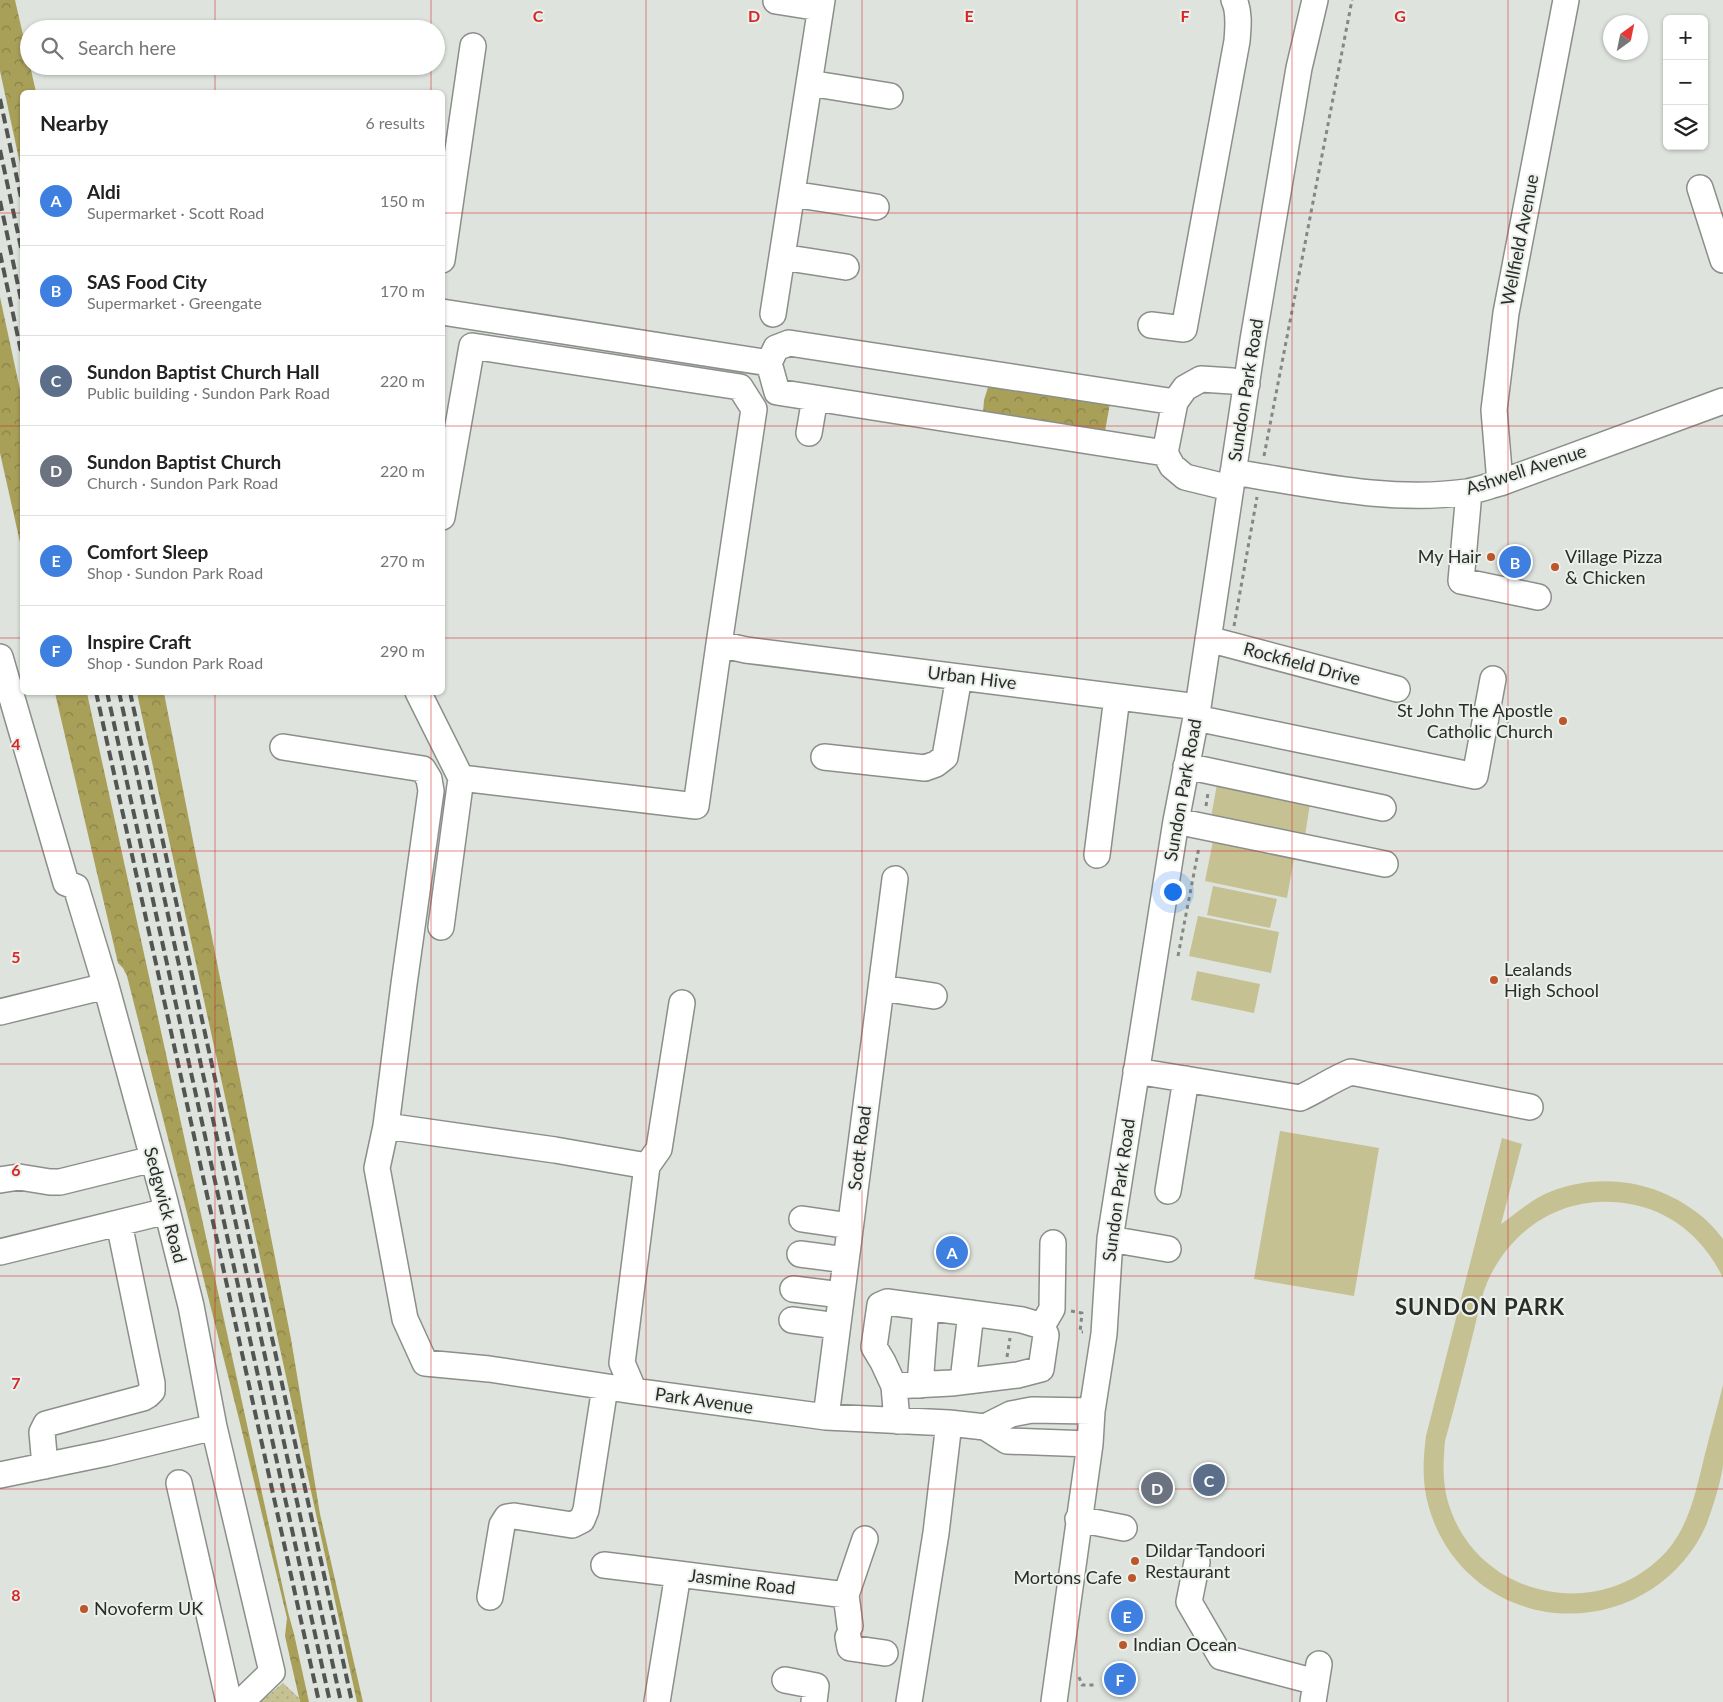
<!DOCTYPE html>
<meta charset="utf-8">
<style>
:root{--surface:#fff;--page:#f6f6f6;--text:#222;--muted:#767676;--line:#e0e0e0;--accent:#bc562b}
body{margin:0;font-family:Lato,sans-serif;background:var(--page);color:var(--text)}
.controls{position:absolute;right:15px;top:15px;display:grid;overflow:hidden;border-radius:8px;box-shadow:0 1px 4px #0004}
.controls button{width:45px;height:45px;display:grid;place-items:center;padding:0;border:0;border-bottom:1px solid var(--line);background:var(--surface);color:var(--text);font:25px sans-serif}
.compass{position:absolute;left:1603px;top:15px;width:45px;height:45px;border-radius:50%;background:var(--surface);box-shadow:0 1px 4px #0004;rotate:33deg}
.you{position:absolute;left:1172px;top:891px;width:18px;height:18px;margin:-12px;border:4px solid #fff;border-radius:50%;background:#1a73e8;box-shadow:0 0 0 8px #1a73e833}
.badge{display:grid;place-items:center;width:32px;height:32px;border-radius:50%;background:var(--accent);color:#fff;font-size:16px;font-weight:700}
.pin{position:absolute;translate:-50% -50%;border:2px solid #fff;box-shadow:0 1px 5px #0006}
.list{margin:0;padding:0;list-style:none}
h2{display:flex;justify-content:space-between;align-items:center;height:65px;margin:0;padding:0 20px;font-size:21px}
h2 small{font-size:16px;font-weight:400;color:var(--muted)}
.list li{display:grid;grid-template-columns:32px 1fr auto;gap:15px;align-items:center;box-sizing:border-box;height:90px;padding:0 20px;border-top:1px solid var(--line)}
.list b{display:block;font-size:19px;white-space:nowrap}
.list p{margin:0;font-size:16px;white-space:nowrap;color:var(--muted)}
.list em{font-size:16px;font-style:normal;color:var(--muted)}
.icon{flex:none;width:28px;height:28px;fill:none;stroke:currentColor;stroke-width:2;stroke-linecap:round;stroke-linejoin:round}
.map{position:relative;flex:none;width:1723px;height:1702px;overflow:hidden}
.search{position:absolute;background:var(--surface);box-shadow:0 1px 4px #0004;left:20px;top:20px;width:425px;height:55px;display:flex;align-items:center;gap:12px;box-sizing:border-box;padding:0 18px;border-radius:28px;color:var(--muted);font-size:19px}
.panel{position:absolute;background:var(--surface);box-shadow:0 1px 4px #0004;left:20px;top:90px;width:425px;height:605px;border-radius:8px}
.map>svg:first-child{display:block}
.grass{fill:#c6c192}
.forest{fill:url(#forest-crowns)}
.garden{fill:url(#garden-dots)}
.lines{fill:none;stroke-linecap:round;stroke-linejoin:round}
.minor-casing{stroke:#8b8f8a;stroke-width:28}
.path{stroke:#848884;stroke-width:3;stroke-dasharray:4 4;stroke-linecap:butt}
.minor{stroke:#fff;stroke-width:25}
.rail{stroke:#535552;stroke-width:4;stroke-dasharray:10 5;stroke-linecap:butt}
.grid{fill:none;stroke:#d62828;stroke-width:1;stroke-opacity:0.55}
.poi-dot{fill:#bc562b;stroke:#ebf0ea;stroke-width:2}
.labels{text-anchor:middle;stroke-width:4;stroke-linejoin:round;paint-order:stroke}
.street-label{font-size:18px;fill:#2b2d2b;stroke:#ebf0ea}
.poi-label{font-size:18px;fill:#2b2d2b;stroke:#ebf0ea;text-anchor:start}
.district-label{font-size:22px;font-weight:bold;letter-spacing:1px;fill:#2b2d2b;stroke:#ebf0ea}
.grid-label{font-size:16px;text-anchor:middle;font-weight:bold;fill:#d62828;stroke:#ebf0ea;stroke-width:4;stroke-linejoin:round;paint-order:stroke}
</style>
<div class="map">
<svg width="1723" height="1702" viewBox="0 0 1723 1702">
<defs>
<pattern id="forest-crowns" width="20" height="18" patternUnits="userSpaceOnUse" patternTransform="scale(1.25)"><rect width="20" height="18" fill="#a89f59"/><path d="M2 6a3 3 0 1 1 6 0M12 15a3 3 0 1 1 6 0" fill="none" stroke="#89824a"/></pattern>
<pattern id="garden-dots" width="8" height="8" patternUnits="userSpaceOnUse" patternTransform="scale(1.25)"><rect width="8" height="8" fill="#c6c192"/><path d="M2 2h.1M6 6h.1" fill="none" stroke="#aaa67e" stroke-width="1.8" stroke-linecap="round"/></pattern>
</defs>
<rect width="100%" height="100%" fill="#dee3dd"/>
<path class="grass" d="M1217,784L1310,804L1304,842L1210,823Z
M1213,841L1294,858L1287,898L1205,881Z
M1213,886L1277,899L1270,928L1207,915Z
M1198,916L1279,932L1271,973L1189,956Z
M1197,971L1260,984L1254,1013L1191,1000Z
M1280,1131L1379,1148L1354,1296L1254,1279Z
M1502,1138L1522,1144L1501,1224C1518,1212 1533,1198 1552,1191C1602,1172 1657,1181 1699,1214C1708,1221 1716,1230 1723,1239V1278C1705,1240 1672,1211 1630,1204C1569,1193 1517,1223 1490,1276C1481,1294 1478,1315 1473,1334C1464,1370 1455,1405 1445,1441C1443,1464 1442,1486 1450,1508C1481,1599 1601,1623 1666,1552C1689,1526 1696,1491 1704,1458C1710,1434 1717,1409 1723,1385C1723,1411 1723,1439 1723,1465C1721,1482 1713,1506 1707,1523C1696,1550 1676,1573 1652,1589C1567,1644 1454,1603 1428,1504C1422,1482 1423,1459 1426,1436Z"/>
<path class="forest" d="M0,0H15L36,92H22V173L0,71Z
M0,297L22,399V551L0,453Z
M990,381L1111,398L1105,431L983,413L984,400Z
M55,693H87L288,1612L294,1634L309,1702H300L285,1636L287,1618L239,1419L127,976L123,968L118,963Z
M137,693H164L291,1339L320,1514L363,1702H357Z"/>
<path class="garden" d="M283,1683L299,1698L300,1702H260Z"/>
<g class="lines">
<g class="minor-casing">
<path id="minor" d="M776,1L820,8
M809,83L890,96
M1700,188L1723,260
M792,194L876,207
M782,257L846,267
M442,260L473,46
M442,312L769,363
M773,314L822,0
M1151,325L1184,329L1237,41C1238,28 1240,12 1234,0
M809,433L815,398
M1165,453L777,392L769,363L776,348L789,343L1175,402
M1233,472C1310,484 1389,503 1467,492C1478,490 1489,486 1500,483L1723,401
M1500,483L1494,410L1506,313L1566,0
M1230,488L1185,477L1172,466L1165,453L1175,402L1185,388L1201,379L1232,381L1247,384
M1469,492L1461,581L1538,597
M1208,639L1397,689
M719,644L746,650L1198,707
M0,657L66,883L76,887L106,986L164,1198L191,1306L214,1427
M418,692L461,778L696,806L719,644L754,409L740,387L472,346L442,517
M1196,718L1475,776L1493,679
M283,747L423,769L429,779L431,791L404,984L386,1126
M824,757L925,768L936,764L945,757L959,677
M1186,766L1383,808
M1176,821L1385,864
M1097,855L1117,697
M441,927L461,778
M881,988L934,996
M0,1012L106,986
M1136,1071L1300,1098C1318,1090 1333,1079 1351,1072L1530,1107
M647,1166L659,1149L682,1003
M0,1180L19,1177L50,1182H60L153,1159
M1168,1191L1186,1079
M802,1219L850,1226
M1110,1239L1168,1249
M0,1252L167,1211
M800,1254L846,1260
M793,1289L841,1295
M792,1320L837,1326
M1042,1326L1052,1309L1053,1243
M963,1381L971,1313
M920,1385L926,1307
M894,1386L951,1383L1018,1375L1041,1369L1046,1335L1042,1326L1022,1320L887,1302L880,1305L874,1347L883,1362L894,1386L897,1421
M634,1391L622,1363L647,1166L555,1150L386,1126L377,1168L405,1319L425,1363L489,1369L634,1391L826,1417L949,1423L985,1427L1007,1441L1090,1444
M826,1417L895,879
M985,1427L1011,1414L1032,1410L1092,1411
M45,1466L42,1432L46,1424L143,1398L148,1395L152,1391V1383L119,1223
M0,1475L107,1453L214,1427L272,1672L241,1702
M179,1483L229,1702
M1078,1519L1124,1528
M1197,1562L1189,1602L1221,1657L1316,1682
M604,1565L678,1574
M846,1595L850,1626
M490,1597L502,1525L507,1517L514,1516L572,1525L582,1520L586,1510L605,1387
M848,1637L850,1648L885,1653
M785,1680L816,1686L814,1702
M657,1702L678,1574L846,1595L865,1539
M909,1702L936,1533L949,1423
M1054,1702L1090,1444L1092,1411L1104,1334L1110,1239L1176,821L1198,707L1253,340L1299,68L1315,0
M1313,1702L1319,1664"/>
</g>
<path class="path" d="M1264,456L1352,0
M1234,626L1257,497
M1206,806L1208,793
M1178,956L1199,847
M1071,1311L1082,1313L1080,1332H1083
M1007,1357L1010,1338
M1079,1677L1082,1685H1094"/>
<use href="#minor" class="minor"/>
<path class="rail" d="M0,99L22,202
M0,150L22,252
M0,201L22,304
M0,253L22,356
M96,692L319,1702
M107,692L330,1702
M119,692L341,1702
M130,692L352,1702"/>
</g>
<path class="grid" d="M215,0V29M431,0V29M646,0V1702M862,0V1702M1077,0V1702M1292,0V1702M1508,0V1702M215,66V92M431,66V92M0,213H22M442,213H1723M0,426H22M442,426H1723M0,638H22M442,638H1723M215,692V1702M431,692V1702M0,851H1723M0,1064H1723M0,1276H1723M0,1489H1723"/>
<g class="poi-dot">
<circle cx="1491" cy="557" r="5"/>
<circle cx="1555" cy="567" r="5"/>
<circle cx="1563" cy="721" r="5"/>
<circle cx="1494" cy="980" r="5"/>
<circle cx="1135" cy="1561" r="5"/>
<circle cx="1132" cy="1578" r="5"/>
<circle cx="84" cy="1609" r="5"/>
<circle cx="1123" cy="1645" r="5"/>
</g>
<g class="labels">
<g class="street-label">
<text transform="translate(1520 240) rotate(-79)" y="6">Wellfield Avenue</text>
<text transform="translate(1246 390) rotate(-81)" y="6">Sundon Park Road</text>
<text transform="translate(1526 470) rotate(-18)" y="6">Ashwell Avenue</text>
<text transform="translate(1302 664) rotate(15)" y="6">Rockfield Drive</text>
<text transform="translate(972 678) rotate(7)" y="6">Urban Hive</text>
<text transform="translate(1183 790) rotate(-80)" y="6">Sundon Park Road</text>
<text transform="translate(860 1148) rotate(-83)" y="6">Scott Road</text>
<text transform="translate(1119 1190) rotate(-82)" y="6">Sundon Park Road</text>
<text transform="translate(165 1205) rotate(75)" y="6">Sedgwick Road</text>
<text transform="translate(704 1401) rotate(8)" y="6">Park Avenue</text>
<text transform="translate(742 1582) rotate(7)" y="6">Jasmine Road</text>
</g>
<g class="poi-label">
<text x="1481" y="563" text-anchor="end">My Hair</text>
<text x="1565" y="563">Village Pizza<tspan x="1565" dy="21">&amp; Chicken</tspan></text>
<text x="1553" y="717" text-anchor="end">St John The Apostle<tspan x="1553" dy="21">Catholic Church</tspan></text>
<text x="1504" y="976">Lealands<tspan x="1504" dy="21">High School</tspan></text>
<text x="1145" y="1557">Dildar Tandoori<tspan x="1145" dy="21">Restaurant</tspan></text>
<text x="1122" y="1584" text-anchor="end">Mortons Cafe</text>
<text x="94" y="1615">Novoferm UK</text>
<text x="1133" y="1651">Indian Ocean</text>
</g>
<g class="district-label">
<text x="1480" y="1315">SUNDON PARK</text>
</g>
</g>
<g class="grid-label">
<text x="538" y="22">C</text>
<text x="754" y="22">D</text>
<text x="969" y="22">E</text>
<text x="1185" y="22">F</text>
<text x="1400" y="22">G</text>
<text x="16" y="750">4</text>
<text x="16" y="963">5</text>
<text x="16" y="1176">6</text>
<text x="16" y="1389">7</text>
<text x="16" y="1601">8</text>
</g>
</svg>
<div class="controls">
<button>+</button>
<button>−</button>
<button><svg class="icon" aria-label="layers" viewBox="0 0 24 24"><path d="M12 4l9 5-9 5-9-5zM3 14l9 5 9-5"/></svg></button>
</div>
<svg class="compass" viewBox="-18 -18 36 36"><path d="M0-13l5 13h-10z" fill="#e53935"/><path d="M0 13l5-13h-10z" fill="#767676"/></svg>
<div class="you"></div>
<div class="pin badge" style="left:952px;top:1252px;background:#3f7fe0">A</div>
<div class="pin badge" style="left:1515px;top:562px;background:#3f7fe0">B</div>
<div class="pin badge" style="left:1209px;top:1480px;background:#5c6f8a">C</div>
<div class="pin badge" style="left:1157px;top:1488px;background:#6b7280">D</div>
<div class="pin badge" style="left:1127px;top:1616px;background:#3f7fe0">E</div>
<div class="pin badge" style="left:1120px;top:1679px;background:#3f7fe0">F</div>
<div class="search"><svg class="icon" aria-label="search" viewBox="0 0 24 24"><circle cx="10" cy="10" r="6"/><path d="M15 15l6 6"/></svg>Search here</div>
<section class="panel">
<h2>Nearby<small>6 results</small></h2>
<ul class="list">
<li><span class="badge" style="background:#3f7fe0">A</span><div><b>Aldi</b><p>Supermarket · Scott Road</p></div><em>150 m</em></li>
<li><span class="badge" style="background:#3f7fe0">B</span><div><b>SAS Food City</b><p>Supermarket · Greengate</p></div><em>170 m</em></li>
<li><span class="badge" style="background:#5c6f8a">C</span><div><b>Sundon Baptist Church Hall</b><p>Public building · Sundon Park Road</p></div><em>220 m</em></li>
<li><span class="badge" style="background:#6b7280">D</span><div><b>Sundon Baptist Church</b><p>Church · Sundon Park Road</p></div><em>220 m</em></li>
<li><span class="badge" style="background:#3f7fe0">E</span><div><b>Comfort Sleep</b><p>Shop · Sundon Park Road</p></div><em>270 m</em></li>
<li><span class="badge" style="background:#3f7fe0">F</span><div><b>Inspire Craft</b><p>Shop · Sundon Park Road</p></div><em>290 m</em></li>
</ul>
</section>
</div>
